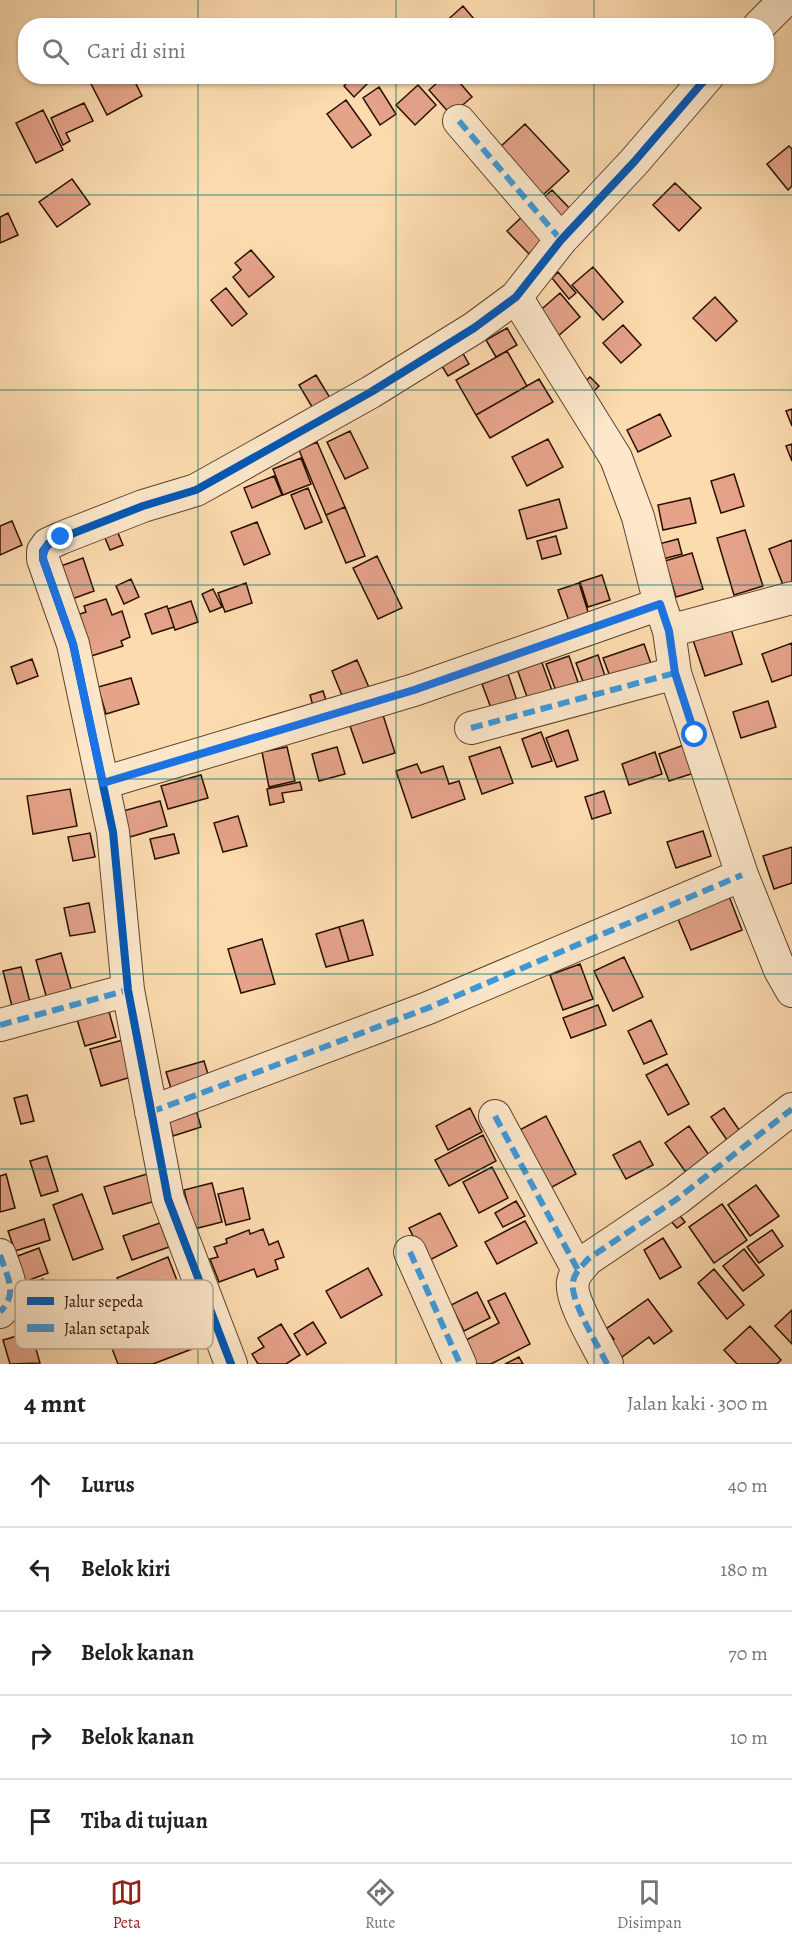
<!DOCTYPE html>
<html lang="id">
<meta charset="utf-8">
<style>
:root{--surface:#fff;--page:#f2f2f2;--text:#202124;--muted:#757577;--line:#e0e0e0;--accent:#8f2418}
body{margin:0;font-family:Alegreya,serif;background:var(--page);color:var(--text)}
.stop{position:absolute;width:18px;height:18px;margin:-14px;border:4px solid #1a73e8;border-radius:50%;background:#fff}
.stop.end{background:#1a73e8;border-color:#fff;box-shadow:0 2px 6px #0008}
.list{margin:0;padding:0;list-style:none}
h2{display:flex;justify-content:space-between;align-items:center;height:78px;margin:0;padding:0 24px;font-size:26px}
h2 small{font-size:20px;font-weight:400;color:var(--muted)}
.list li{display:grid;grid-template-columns:39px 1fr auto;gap:18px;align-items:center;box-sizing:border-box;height:84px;padding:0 24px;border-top:2px solid var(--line)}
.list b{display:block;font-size:22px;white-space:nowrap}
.list em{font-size:20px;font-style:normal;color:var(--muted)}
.icon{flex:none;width:33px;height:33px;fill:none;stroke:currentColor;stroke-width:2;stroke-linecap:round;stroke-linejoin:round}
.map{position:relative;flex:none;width:792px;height:1364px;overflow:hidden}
.search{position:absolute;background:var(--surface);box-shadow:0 2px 4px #0004;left:18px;right:18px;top:18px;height:66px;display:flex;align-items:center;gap:15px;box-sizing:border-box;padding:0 21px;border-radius:24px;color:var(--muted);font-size:22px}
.sheet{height:498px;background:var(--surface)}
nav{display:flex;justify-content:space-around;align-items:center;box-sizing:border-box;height:84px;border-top:2px solid var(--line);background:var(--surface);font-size:16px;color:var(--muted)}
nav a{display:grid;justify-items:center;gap:3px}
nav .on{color:var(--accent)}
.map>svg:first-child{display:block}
.building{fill:#e5a38a;stroke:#290f00;stroke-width:1.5}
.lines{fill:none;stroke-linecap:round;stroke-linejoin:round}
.minor-casing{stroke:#5e422c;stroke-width:34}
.minor{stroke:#fde8cb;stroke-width:32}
.quiet{stroke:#3d9adc;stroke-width:6;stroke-dasharray:12 6;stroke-linecap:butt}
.cycleway-casing{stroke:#fde8cb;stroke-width:11}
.cycleway{stroke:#0057b8;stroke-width:8}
.route{stroke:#1a73e8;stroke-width:8}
.grid{fill:none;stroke:#0f766e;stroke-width:1.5;stroke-opacity:0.55}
.key{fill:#fde8cb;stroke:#bda78e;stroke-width:1.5}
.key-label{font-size:16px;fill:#290f00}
</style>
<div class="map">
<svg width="792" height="1364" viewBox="0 0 792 1364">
<rect width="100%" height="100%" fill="#fcdbaf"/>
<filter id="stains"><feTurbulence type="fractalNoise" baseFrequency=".00333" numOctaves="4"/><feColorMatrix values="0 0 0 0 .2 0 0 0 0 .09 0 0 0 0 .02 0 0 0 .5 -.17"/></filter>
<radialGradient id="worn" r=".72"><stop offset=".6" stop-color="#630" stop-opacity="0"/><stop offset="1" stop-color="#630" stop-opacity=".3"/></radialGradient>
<path class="building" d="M463,6L480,26H441Z
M91,76H132L142,96L107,115L88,78Z
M353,76H365L370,81L354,97L344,86Z
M370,76H383L376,83Z
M445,76H454L472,97L451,115L429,90Z
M418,85L436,105L415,125L396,105Z
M379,87L396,114L380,125L363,98Z
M346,100L371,135L352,148L327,114Z
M84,103L93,121L66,133L70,141L63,145L51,118Z
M43,110L63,150L36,163L16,123Z
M525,124L569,171L543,195L499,148Z
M789,146L792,149V186L788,190L767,164Z
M72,179L90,204L57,227L39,202Z
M675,183L701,208L679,231L653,205Z
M552,190L575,214L564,225L540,201Z
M8,213L18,235L0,243V217Z
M525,214L547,237L529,254L507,231Z
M251,250L274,277L249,297L233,277L241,270L235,263Z
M593,267L623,302L603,320L572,285Z
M558,272L576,293L569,299L552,278Z
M226,288L247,314L232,326L211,300Z
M560,293L580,317L557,337L536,314Z
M715,297L737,321L716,341L693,318Z
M623,325L641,345L621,363L603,343Z
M507,328L517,345L496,357L486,340Z
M461,350L469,364L448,376L440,363Z
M507,351L527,386L476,415L456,380Z
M316,375L335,406L318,417L299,385Z
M590,377L599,386L591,394L582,384Z
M539,379L553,402L490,438L476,415Z
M792,409V426L786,411Z
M660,414L671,436L638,452L627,430Z
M350,431L368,468L345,479L327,442Z
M548,439L563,467L527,486L512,457Z
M317,442L345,507L326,515L299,450Z
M792,444V461L786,446Z
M301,458L311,484L283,495L273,469Z
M734,474L744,506L721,513L711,481Z
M274,476L282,495L252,508L244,488Z
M308,488L322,522L305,529L291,495Z
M690,498L696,523L663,530L658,505Z
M559,499L567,528L527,539L519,510Z
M345,507L365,556L346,563L326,515Z
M12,521L22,545L0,555V526Z
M257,522L270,554L244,565L231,532Z
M116,528L123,545L110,550L103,533Z
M745,530L763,586L734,595L717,538Z
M556,536L561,554L542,559L537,541Z
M678,539L682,554L663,559L659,544Z
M792,540V588L785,590L769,549Z
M692,553L703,589L676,597L665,561Z
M377,556L402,608L378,619L353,568Z
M83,558L94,591L72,599L61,566Z
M602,575L610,600L588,607L580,582Z
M131,579L139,597L124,604L116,586Z
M246,583L252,603L225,612L218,593Z
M579,583L589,615L569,621L558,590Z
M213,589L222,607L210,612L202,594Z
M106,599L112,615L122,611L130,637L121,641L123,646L88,657L74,616L86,612L84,606Z
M191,601L198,622L175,630L168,609Z
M167,606L174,627L152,634L145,614Z
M731,629L742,664L705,676L693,640Z
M792,643V675L772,682L762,654Z
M644,644L654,672L614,687L603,658Z
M598,655L609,688L588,695L576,663Z
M569,656L581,691L559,699L546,664Z
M32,659L38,676L17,684L11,667Z
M357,660L371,692L345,703L332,671Z
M541,660L555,699L531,708L517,669Z
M508,674L519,707L494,716L482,684Z
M131,678L139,704L106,714L98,687Z
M323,691L330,713L316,717L310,695Z
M768,701L776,727L741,738L733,712Z
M383,715L395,753L363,763L350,726Z
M568,730L578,760L557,767L546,738Z
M541,732L552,761L532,767L522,739Z
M684,745L694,773L669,781L659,754Z
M287,747L295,781L269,787L262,752Z
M337,747L345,774L319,781L312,754Z
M500,747L513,783L482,794L469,757Z
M655,752L662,774L629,785L622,764Z
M417,764L421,773L443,766L449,784L459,781L465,799L412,818L396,771Z
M201,775L208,798L168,809L161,786Z
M300,782L302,790L282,793L284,802L270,805L267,789Z
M70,789L77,826L33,834L27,796Z
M604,791L611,813L592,819L585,797Z
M160,801L167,826L130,837L123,811Z
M238,816L247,846L223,852L214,823Z
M703,831L711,856L676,868L667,842Z
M90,833L95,857L73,861L68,837Z
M174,834L179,853L155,859L150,839Z
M792,847V883L774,889L763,856Z
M727,891L742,930L691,950L675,912Z
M89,903L95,932L70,936L64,908Z
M363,920L373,955L349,961L339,927Z
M339,927L349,961L326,967L316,934Z
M262,939L275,984L241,993L228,949Z
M61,953L72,992L47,999L36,960Z
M624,957L643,997L613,1011L594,971Z
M580,964L593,999L563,1010L550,975Z
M21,967L32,1010L14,1014L3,971Z
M598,1005L606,1025L571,1038L563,1018Z
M108,1008L116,1037L85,1046L76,1016Z
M651,1020L667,1054L644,1064L628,1031Z
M130,1038L141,1074L101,1086L90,1049Z
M204,1061L211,1084L173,1095L166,1072Z
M667,1064L689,1104L668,1115L646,1075Z
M27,1095L34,1121L21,1124L14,1098Z
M195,1106L201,1127L173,1136L167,1114Z
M470,1108L482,1132L448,1150L436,1126Z
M724,1108L742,1134L729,1143L711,1117Z
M546,1116L576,1174L543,1192L512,1134Z
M689,1126L711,1158L687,1174L665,1143Z
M483,1135L496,1161L449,1186L435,1160Z
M640,1141L653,1165L626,1179L613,1155Z
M47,1156L58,1191L41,1196L30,1161Z
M492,1167L508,1198L479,1213L463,1182Z
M6,1174L15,1208L0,1212V1176Z
M147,1174L155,1201L113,1214L104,1187Z
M212,1183L222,1222L194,1229L184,1190Z
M756,1185L779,1216L750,1236L728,1205Z
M243,1188L250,1219L226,1225L218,1194Z
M82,1194L103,1249L73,1260L53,1205Z
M516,1201L525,1216L503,1227L495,1213Z
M722,1204L747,1240L714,1263L689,1227Z
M440,1213L457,1246L426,1262L409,1228Z
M678,1213L685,1222L677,1228L670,1220Z
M44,1219L50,1240L15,1251L8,1231Z
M525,1221L537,1243L497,1264L485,1242Z
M160,1223L169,1247L132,1260L123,1236Z
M263,1229L269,1245L278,1241L284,1257L275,1260L278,1269L257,1277L254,1269L219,1282L210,1259L218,1257L214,1247L227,1243L226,1239L249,1230L250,1234Z
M772,1230L783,1246L759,1263L747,1247Z
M663,1238L681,1267L660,1279L644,1250Z
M39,1248L48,1273L24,1282L15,1257Z
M744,1249L764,1275L743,1291L723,1266Z
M168,1257L181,1291L130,1311L117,1278Z
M368,1268L382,1295L341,1318L326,1291Z
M714,1269L744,1305L727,1319L698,1283Z
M43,1279L53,1304L33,1312L23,1286Z
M477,1292L490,1318L464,1331L451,1305Z
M505,1293L530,1344L491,1364H473L462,1342L499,1323L488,1301Z
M648,1299L672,1331L654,1344L649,1337L618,1360L607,1344L614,1339L606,1329Z
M172,1301L192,1349L153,1364H118L104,1328Z
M792,1310V1344L775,1326Z
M313,1322L326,1343L307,1355L294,1334Z
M281,1324L300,1355L286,1364H258L252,1354L264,1347L258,1338Z
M750,1326L781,1360L777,1364H737L724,1350Z
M31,1332L40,1363L10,1364L3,1340Z
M519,1357L523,1364H505Z"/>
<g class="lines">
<g class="minor-casing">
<path id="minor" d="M759,26L785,0
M459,121L561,240
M516,297L616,458L638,517L660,604L669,631L675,673L742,875L780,970L792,991
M669,631L792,598
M471,728L675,673
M103,783L414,690L660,604
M0,1025L128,990
M151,1112L428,1008L742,875
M495,1116L578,1270
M410,1252L460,1364
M0,1255C7,1277 19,1293 0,1312
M231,1364L168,1199L128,990L113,832L73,644L43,559V551L48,544L61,538L143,506L196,490L371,392L474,328L516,297L561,240L634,162L708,76
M607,1364C599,1347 569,1299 573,1282C574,1273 582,1266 588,1259L677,1199L792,1109"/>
</g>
<use href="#minor" class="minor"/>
<path class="quiet" d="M459,121L561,240
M471,728L675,673
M103,783L414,690L660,604
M0,1025L128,990
M151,1112L428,1008L742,875
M495,1116L578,1270
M410,1252L460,1364
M0,1255C7,1277 19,1293 0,1312
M607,1364C599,1347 569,1299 573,1282C574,1273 582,1266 588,1259L677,1199L792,1109"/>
<g class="cycleway-casing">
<path id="cycleway" d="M231,1364L168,1199L128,990L113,832L73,644L43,559V551L48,544L61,538L143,506L196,490L371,392L474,328L516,297L561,240L634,162L708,76"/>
</g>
<use href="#cycleway" class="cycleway"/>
</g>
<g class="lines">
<path class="route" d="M61,537C50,543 43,546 43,559L73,644L103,783L414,690L660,604L669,631L675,673L695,735"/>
</g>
<path class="grid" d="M198,0V26M396,0V26M594,0V26M198,76V1364M396,76V1364M594,76V1364M0,195H792M0,390H792M0,585H792M0,779H792M0,974H792M0,1169H792"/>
<rect x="15" y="1280" width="198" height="69" rx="9" class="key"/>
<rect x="27" y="1297" width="27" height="8" fill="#0057b8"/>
<rect x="27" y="1324" width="27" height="8" fill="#3d9adc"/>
<g class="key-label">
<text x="64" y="1307">Jalur sepeda</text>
<text x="64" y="1334">Jalan setapak</text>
</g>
<rect width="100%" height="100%" filter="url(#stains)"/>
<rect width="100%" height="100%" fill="url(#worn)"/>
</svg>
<div class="stop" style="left:695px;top:735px"></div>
<div class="stop end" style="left:61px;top:537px"></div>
<div class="search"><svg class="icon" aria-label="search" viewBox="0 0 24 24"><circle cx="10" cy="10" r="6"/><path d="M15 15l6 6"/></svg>Cari di sini</div>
</div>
<section class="sheet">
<h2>4 mnt<small>Jalan kaki · 300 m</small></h2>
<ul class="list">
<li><svg class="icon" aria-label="ahead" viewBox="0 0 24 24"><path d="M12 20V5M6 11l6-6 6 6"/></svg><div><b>Lurus</b></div><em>40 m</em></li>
<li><svg class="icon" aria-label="left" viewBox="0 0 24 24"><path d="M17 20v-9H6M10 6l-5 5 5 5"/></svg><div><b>Belok kiri</b></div><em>180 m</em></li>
<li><svg class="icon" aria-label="right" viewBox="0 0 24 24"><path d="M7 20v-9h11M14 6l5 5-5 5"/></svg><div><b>Belok kanan</b></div><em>70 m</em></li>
<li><svg class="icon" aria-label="right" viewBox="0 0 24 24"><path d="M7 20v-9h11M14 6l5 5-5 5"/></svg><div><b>Belok kanan</b></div><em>10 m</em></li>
<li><svg class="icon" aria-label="arrive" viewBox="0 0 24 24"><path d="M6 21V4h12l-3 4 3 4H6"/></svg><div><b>Tiba di tujuan</b></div></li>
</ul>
</section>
<nav>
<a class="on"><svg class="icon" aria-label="map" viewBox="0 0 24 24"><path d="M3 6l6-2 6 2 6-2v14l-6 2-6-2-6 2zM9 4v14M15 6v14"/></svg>Peta</a>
<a><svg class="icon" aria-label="directions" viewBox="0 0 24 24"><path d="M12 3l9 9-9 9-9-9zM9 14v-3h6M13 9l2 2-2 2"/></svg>Rute</a>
<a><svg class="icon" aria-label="saved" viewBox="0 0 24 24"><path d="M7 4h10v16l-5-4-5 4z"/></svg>Disimpan</a>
</nav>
